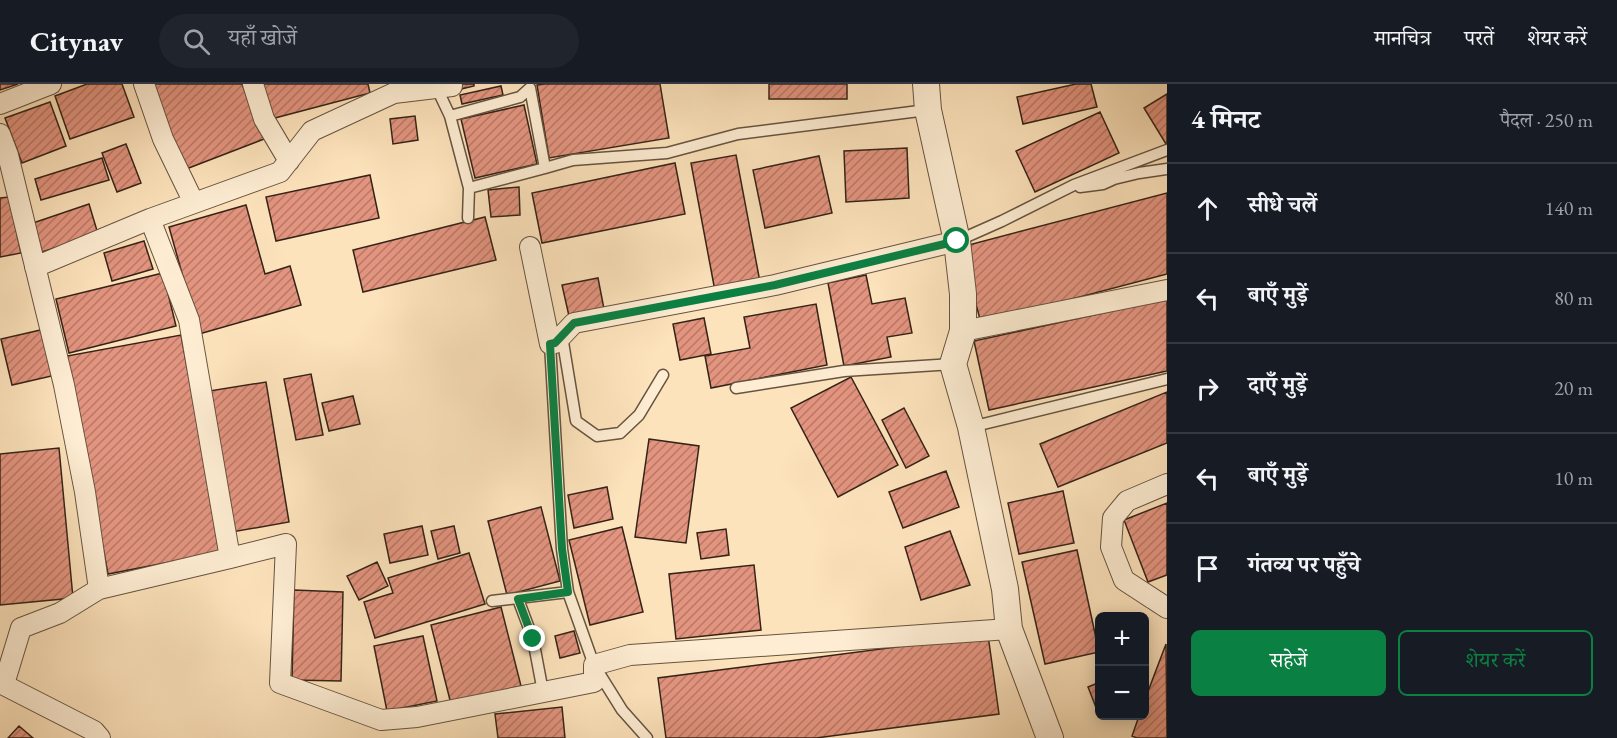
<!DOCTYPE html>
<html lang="hi">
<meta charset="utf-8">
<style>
:root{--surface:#171b24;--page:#20242c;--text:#f1f3f6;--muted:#9ea1a6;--line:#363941;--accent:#0b8043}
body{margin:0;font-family:"EB Garamond","Noto Serif Devanagari",serif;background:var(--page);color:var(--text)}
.controls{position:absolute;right:18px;bottom:18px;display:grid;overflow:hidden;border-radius:9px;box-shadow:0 3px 15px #0003}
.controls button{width:54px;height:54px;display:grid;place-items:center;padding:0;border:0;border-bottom:2px solid var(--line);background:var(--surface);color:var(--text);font:30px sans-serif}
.stop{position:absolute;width:18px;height:18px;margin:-14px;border:4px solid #0b8043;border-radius:50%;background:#fff}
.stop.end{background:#0b8043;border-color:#fff;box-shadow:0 2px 6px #0008}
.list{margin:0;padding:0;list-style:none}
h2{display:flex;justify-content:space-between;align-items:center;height:78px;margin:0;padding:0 24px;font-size:26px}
h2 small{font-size:20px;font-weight:400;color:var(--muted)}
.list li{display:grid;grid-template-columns:39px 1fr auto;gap:18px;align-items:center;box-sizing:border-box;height:90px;padding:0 24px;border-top:2px solid var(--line)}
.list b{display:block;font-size:22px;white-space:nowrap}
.list em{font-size:20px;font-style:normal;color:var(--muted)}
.actions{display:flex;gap:12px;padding:18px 24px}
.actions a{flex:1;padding:14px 0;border:2px solid var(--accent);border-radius:9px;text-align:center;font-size:21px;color:var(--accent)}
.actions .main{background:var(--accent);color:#fff}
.icon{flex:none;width:33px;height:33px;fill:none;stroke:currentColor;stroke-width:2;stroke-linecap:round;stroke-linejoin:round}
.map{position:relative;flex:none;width:1167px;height:654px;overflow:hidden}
header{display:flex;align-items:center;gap:36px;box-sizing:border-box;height:84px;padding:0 30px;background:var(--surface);border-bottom:2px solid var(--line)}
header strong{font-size:28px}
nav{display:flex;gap:33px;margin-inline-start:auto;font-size:21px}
.search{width:420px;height:54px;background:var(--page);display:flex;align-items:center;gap:15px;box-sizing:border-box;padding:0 21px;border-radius:33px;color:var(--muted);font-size:22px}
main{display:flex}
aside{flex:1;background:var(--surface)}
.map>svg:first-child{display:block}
.building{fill:url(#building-hatch);stroke:#342317;stroke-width:1.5}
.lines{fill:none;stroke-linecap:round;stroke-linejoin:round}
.service-casing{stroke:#665340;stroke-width:13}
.minor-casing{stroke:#665340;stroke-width:22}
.tertiary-casing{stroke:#665340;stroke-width:28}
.service{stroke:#feedd3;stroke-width:10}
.minor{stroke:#feedd3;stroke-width:20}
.tertiary{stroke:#feedd3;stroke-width:26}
.route{stroke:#0b8043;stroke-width:8}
</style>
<header>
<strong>Citynav</strong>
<div class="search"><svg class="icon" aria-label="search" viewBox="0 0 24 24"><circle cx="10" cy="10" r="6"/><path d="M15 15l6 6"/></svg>यहाँ खोजें</div>
<nav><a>मानचित्र</a><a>परतें</a><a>शेयर करें</a></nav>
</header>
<main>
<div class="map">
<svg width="1167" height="654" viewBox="0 0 1167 654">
<defs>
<pattern id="building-hatch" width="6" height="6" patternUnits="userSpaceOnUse" patternTransform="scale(1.5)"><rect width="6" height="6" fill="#e3947f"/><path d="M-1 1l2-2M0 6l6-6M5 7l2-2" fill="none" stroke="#b97867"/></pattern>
</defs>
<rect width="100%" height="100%" fill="#fde3bc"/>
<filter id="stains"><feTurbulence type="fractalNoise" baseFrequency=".00333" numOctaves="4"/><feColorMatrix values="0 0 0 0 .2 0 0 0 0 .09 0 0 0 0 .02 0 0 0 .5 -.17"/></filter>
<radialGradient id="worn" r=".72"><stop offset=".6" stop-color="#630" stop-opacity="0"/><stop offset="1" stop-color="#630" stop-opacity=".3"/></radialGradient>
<path class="building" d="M0,0H18L0,6Z
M87,0H122L134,33L70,55L55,12Z
M148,0H242L264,55L181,87Z
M262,0H368L370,9L271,35Z
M460,0H474V2L461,5Z
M545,0H660L669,54L549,74L537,1Z
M769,0H847V15H769Z
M1076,0H1091L1097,23L1023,40L1017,13Z
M501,2L503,11L462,20L460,11Z
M1167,10V59L1166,60L1144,24Z
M50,18L66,62L22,79L5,34Z
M524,21L537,80L475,94L461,35Z
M1100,28L1119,69L1035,108L1016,67Z
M415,32L418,56L393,60L390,35Z
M126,60L141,99L117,108L102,69Z
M907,64L909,114L846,118L844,67Z
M736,71L760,198L715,207L691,79Z
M819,72L832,129L765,144L753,86Z
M102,74L109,96L41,116L35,95Z
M675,79L685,130L542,159L532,109Z
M370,91L379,134L276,157L266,113Z
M519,103L520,131L491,133L488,106Z
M1167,109V190L981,239L961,163Z
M9,113L21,169L0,173V114Z
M89,120L98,150L42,168L33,139Z
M246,121L265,190L290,182L301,221L199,250L169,143Z
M485,133L496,176L363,208L353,166Z
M144,157L153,185L112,197L104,169Z
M163,189L176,242L69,269L56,215Z
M866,191L872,220L905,214L912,249L887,253L891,273L844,282L828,199Z
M598,194L604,225L569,232L562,201Z
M1167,215V287L989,326L974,257Z
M816,220L827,281L711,304L705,272L750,264L744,233Z
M704,234L711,270L680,276L673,240Z
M45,245L56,291L12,301L1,255Z
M181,251L222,468L108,490L67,272Z
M311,290L323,351L296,356L284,295Z
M851,293L898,381L838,413L791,324Z
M266,298L289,438L232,448L209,307Z
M1167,308V359L1058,403L1040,360Z
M353,312L360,340L329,347L322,319Z
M904,324L929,372L906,384L882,336Z
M649,355L699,362L686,459L635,453Z
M59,364L73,514L0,521V370Z
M946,387L959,423L903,444L889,408Z
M607,403L613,435L574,444L568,411Z
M1063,407L1074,459L1019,470L1008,419Z
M1167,419V491L1148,498L1124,436Z
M541,423L560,497L507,511L488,437Z
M422,442L428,471L390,479L384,450Z
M454,442L460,469L438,475L431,447Z
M622,443L643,528L590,541L569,456Z
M726,445L729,471L701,475L697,449Z
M950,447L970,501L921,516L905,463Z
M1077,466L1099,568L1045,580L1022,478Z
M469,469L485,520L375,554L364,518L393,509L388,494Z
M377,478L388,502L359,516L347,492Z
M754,481L761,546L676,555L669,490Z
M294,506L343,508L341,597L292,596Z
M501,523L521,602L451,620L431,541Z
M574,547L580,569L560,574L555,552Z
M988,551L999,630L816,654H666L658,594Z
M423,552L437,617L387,627L374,562Z
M1166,560L1167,654H1137L1132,652L1139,632H1144V618Z
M1100,598V625L1097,626L1088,603Z
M562,623L565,654H498L495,630Z
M19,642L33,654H8Z"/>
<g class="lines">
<g class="service-casing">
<path id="service" d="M441,13L450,32L520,13L530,4L545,84L573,76L667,69L738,50L927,26
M450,32L469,104L468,134
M1080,103L1103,100L1114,95L1139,89L1167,85
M469,104L545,84
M957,157L1002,137L1074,101L1167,66
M562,252L576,337L597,352L620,349L639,331L663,291
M550,260L562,465L568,508L594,581L622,626L647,654
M736,304L844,287L953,280
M971,343L1167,295
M518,515L533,555L543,608
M492,517L568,508"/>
</g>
<g class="minor-casing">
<path id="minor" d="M144,0L163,55L194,119
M253,0L264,35L289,77
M0,20L51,0
M0,50L8,71L64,301L85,408L99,505L230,474L189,236L150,135L280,88L312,47L394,9L452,2
M530,163L550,260L555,259L574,239L775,201L957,157
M35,183L150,135
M963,247L1167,206
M1167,400L1127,417L1113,434L1111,463L1124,496L1167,524
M230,474L286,460L280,599L381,636L417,633L594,598V581L630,571L1009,545
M0,599L94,647L100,654
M4,600L21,544L60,529L99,505"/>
</g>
<g class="tertiary-casing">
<path id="tertiary" d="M926,0L928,26L957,157L963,210V247L953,280L971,343L1005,505L1009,545L1050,654"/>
</g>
<use href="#service" class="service"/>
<use href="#minor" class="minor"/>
<use href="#tertiary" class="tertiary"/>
</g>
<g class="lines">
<path class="route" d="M533,555L518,515L568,508L562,465L550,260L555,259L574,239L775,201L957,157"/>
</g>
<rect width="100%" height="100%" filter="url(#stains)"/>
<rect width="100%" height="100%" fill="url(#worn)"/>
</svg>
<div class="controls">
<button>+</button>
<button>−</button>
</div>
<div class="stop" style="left:957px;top:157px"></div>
<div class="stop end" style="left:533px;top:555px"></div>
</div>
<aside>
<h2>4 मिनट<small>पैदल · 250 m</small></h2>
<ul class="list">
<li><svg class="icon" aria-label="ahead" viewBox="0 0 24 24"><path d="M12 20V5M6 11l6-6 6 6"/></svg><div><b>सीधे चलें</b></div><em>140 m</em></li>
<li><svg class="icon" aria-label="left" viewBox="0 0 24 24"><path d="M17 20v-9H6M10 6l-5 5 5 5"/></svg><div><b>बाएँ मुड़ें</b></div><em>80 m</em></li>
<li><svg class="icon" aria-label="right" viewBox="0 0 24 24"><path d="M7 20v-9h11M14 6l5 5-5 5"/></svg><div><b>दाएँ मुड़ें</b></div><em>20 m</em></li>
<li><svg class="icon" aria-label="left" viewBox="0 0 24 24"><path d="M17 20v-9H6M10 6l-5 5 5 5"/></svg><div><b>बाएँ मुड़ें</b></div><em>10 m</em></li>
<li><svg class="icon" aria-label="arrive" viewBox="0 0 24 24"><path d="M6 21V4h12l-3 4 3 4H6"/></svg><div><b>गंतव्य पर पहुँचे</b></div></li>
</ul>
<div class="actions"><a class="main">सहेजें</a><a>शेयर करें</a></div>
</aside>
</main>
